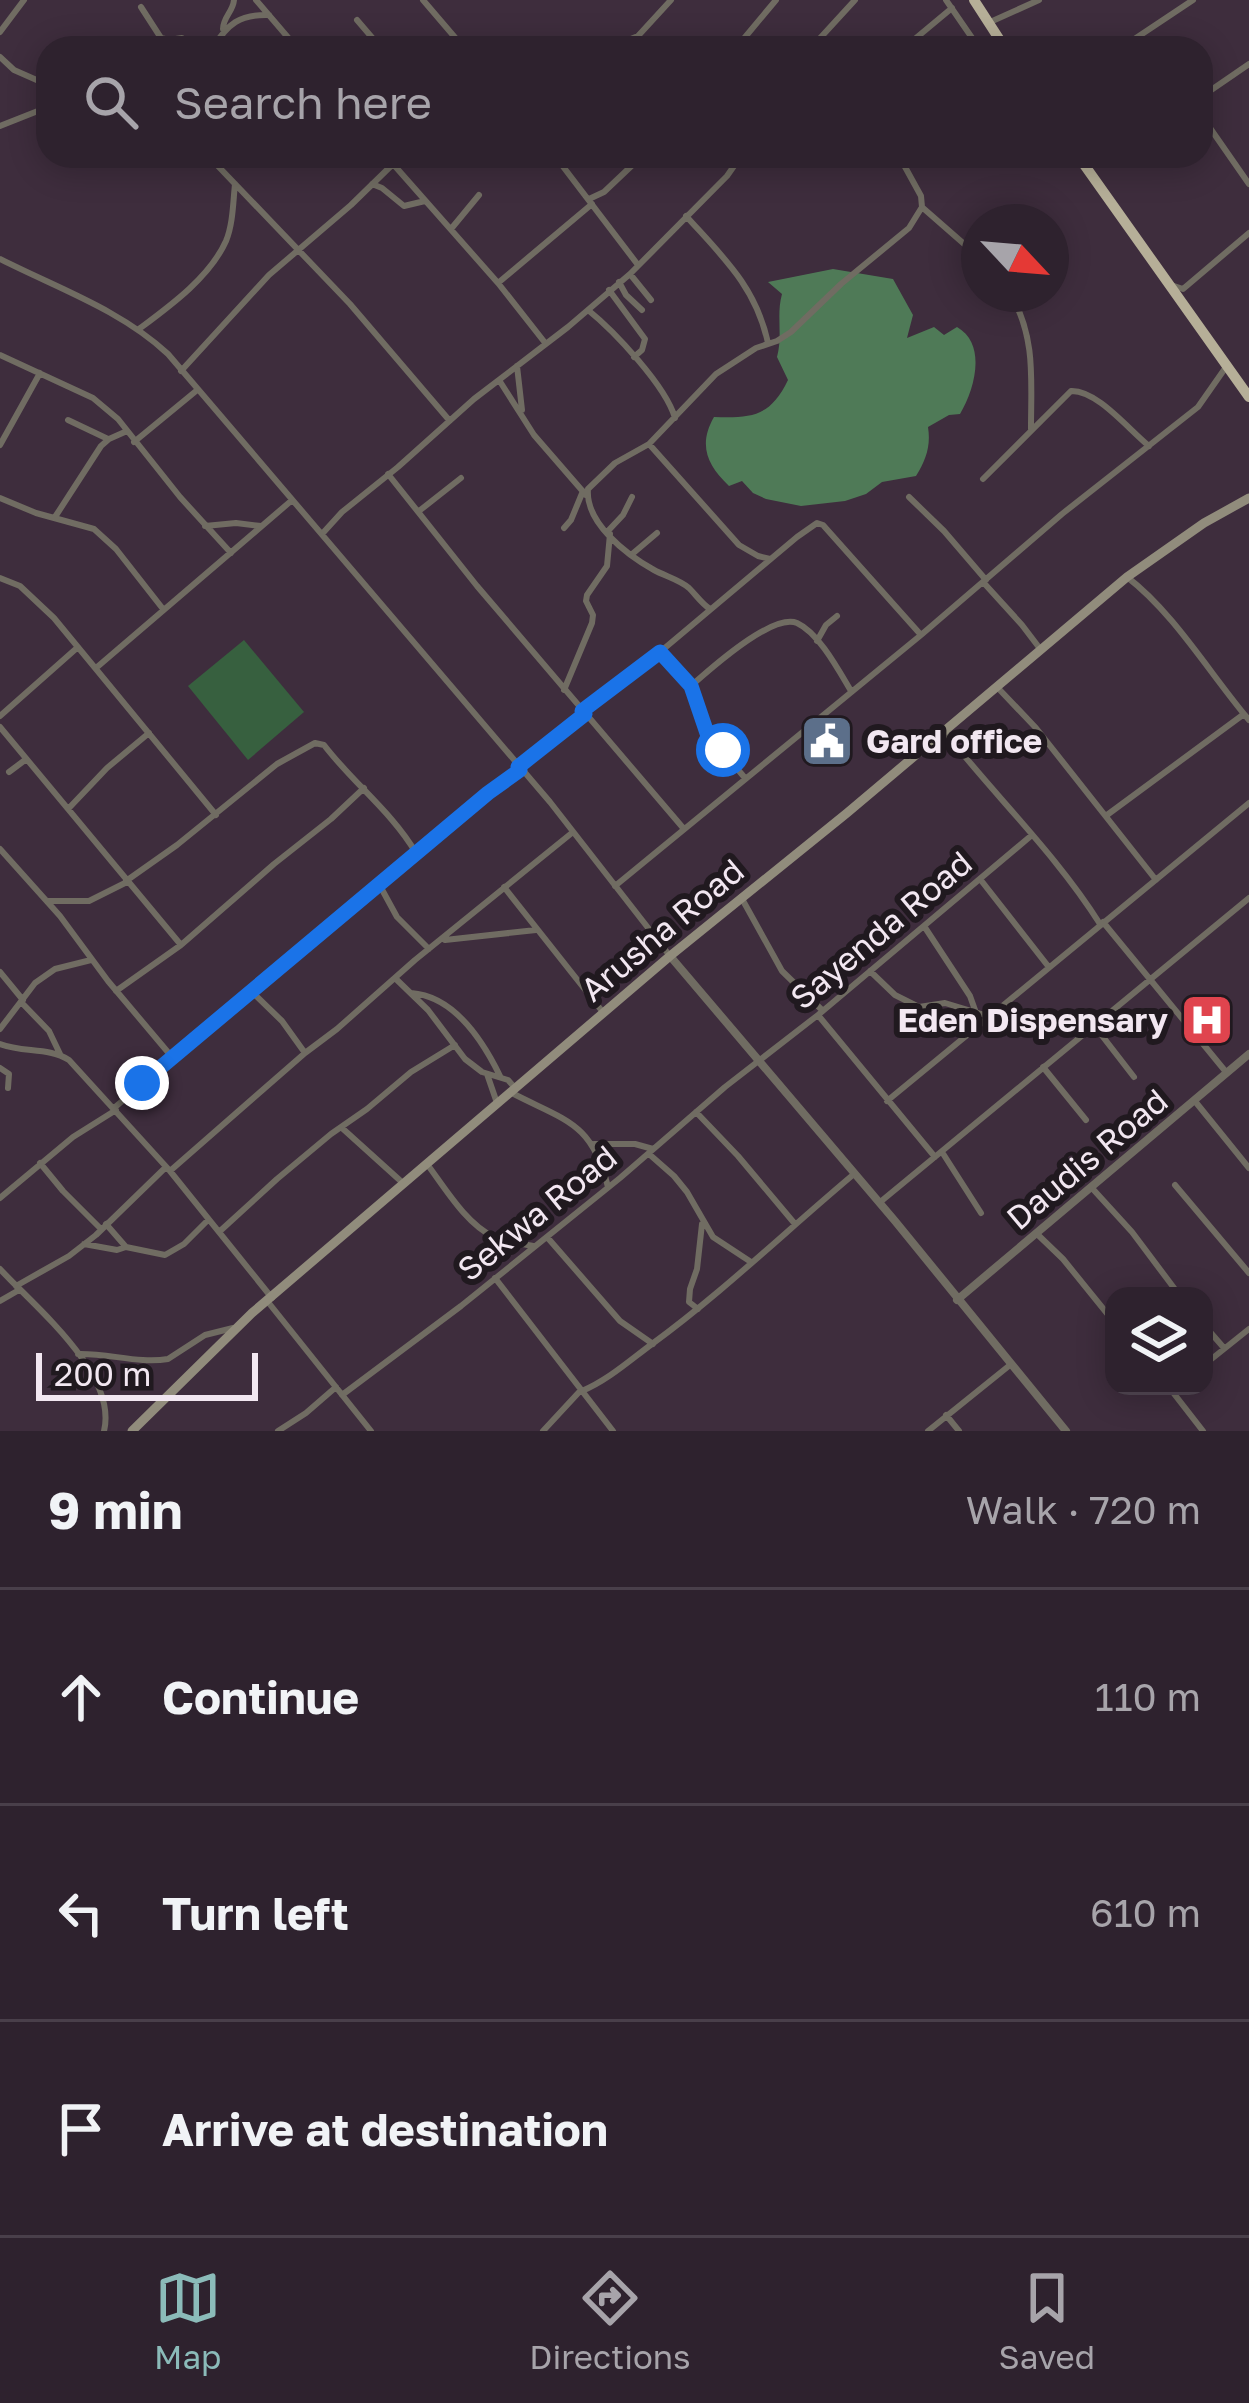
<!DOCTYPE html>
<meta charset="utf-8">
<style>
:root{--surface:#2e222e;--page:#3a2f3a;--text:#f1f3f6;--muted:#a7a4aa;--line:#493f4a;--accent:#8bbbb9}
body{margin:0;font-family:"Golos Text",sans-serif;background:var(--page);color:var(--text)}
.controls{position:absolute;right:36px;bottom:36px;display:grid;overflow:hidden;border-radius:24px;box-shadow:0 6px 30px #0003}
.controls button{width:108px;height:108px;display:grid;place-items:center;padding:0;border:0;border-bottom:3px solid var(--line);background:var(--surface);color:var(--text);font:60px sans-serif}
.compass{position:absolute;left:961px;top:204px;width:108px;height:108px;border-radius:50%;background:var(--surface);box-shadow:0 6px 30px #0003;rotate:116deg}
.scale{position:absolute;left:36px;bottom:30px;width:222px;box-sizing:border-box;padding-left:12px;border:6px solid #f2e7f1;border-top:0;font-size:33px;line-height:42px;white-space:nowrap;color:#f2e7f1;-webkit-text-stroke:9px #20191f;paint-order:stroke}
.stop{position:absolute;width:36px;height:36px;margin:-27px;border:9px solid #1a73e8;border-radius:50%;background:#fff}
.stop.end{background:#1a73e8;border-color:#fff;box-shadow:0 3px 12px #0008}
.list{margin:0;padding:0;list-style:none}
h2{display:flex;justify-content:space-between;align-items:center;height:156px;margin:0;padding:0 48px;font-size:51px}
h2 small{font-size:39px;font-weight:400;color:var(--muted)}
.list li{display:grid;grid-template-columns:78px 1fr auto;gap:36px;align-items:center;box-sizing:border-box;height:216px;padding:0 48px;border-top:3px solid var(--line)}
.list b{display:block;font-size:45px;white-space:nowrap}
.list em{font-size:39px;font-style:normal;color:var(--muted)}
.icon{flex:none;width:66px;height:66px;fill:none;stroke:currentColor;stroke-width:2;stroke-linecap:round;stroke-linejoin:round}
.map{position:relative;flex:none;width:1249px;height:1431px;overflow:hidden}
.search{position:absolute;background:var(--surface);box-shadow:0 6px 30px #0003;left:36px;right:36px;top:36px;height:132px;display:flex;align-items:center;gap:30px;box-sizing:border-box;padding:0 42px;border-radius:36px;color:var(--muted);font-size:45px}
.sheet{height:804px;background:var(--surface)}
nav{display:flex;justify-content:space-around;align-items:center;box-sizing:border-box;height:168px;border-top:3px solid var(--line);background:var(--surface);font-size:33px;color:var(--muted)}
nav a{display:grid;justify-items:center;gap:6px}
nav .on{color:var(--accent)}
.map>svg:first-child{display:block}
.green{fill:#37603f}
.forest{fill:#4f7a57}
.lines{fill:none;stroke-linecap:round;stroke-linejoin:round}
.minor{stroke:#706c62;stroke-width:6}
.tertiary{stroke:#706c62;stroke-width:8}
.secondary{stroke:#918c7c;stroke-width:9}
.trunk{stroke:#b6af98;stroke-width:10}
.route{stroke:#1a73e8;stroke-width:15}
.labels{text-anchor:middle;stroke-width:12;stroke-linejoin:round;paint-order:stroke}
.poi-label{font-size:33px;font-weight:bold;fill:#f2e7f1;stroke:#20191f;text-anchor:start}
.street-label{font-size:33px;fill:#f2e7f1;stroke:#20191f}
</style>
<div class="map">
<svg width="1249" height="1431" viewBox="0 0 1249 1431">
<rect width="100%" height="100%" fill="#3e2d3d"/>
<path class="green" d="M244,640L304,712L248,760L188,686Z"/>
<path class="forest" d="M833,269L893,279L913,315L907,338L934,327L944,335L957,327C987,344 975,389 960,414L949,415L928,427C931,446 926,460 916,476L882,482L866,494L845,501L801,506L766,499L753,493L742,481L729,486C707,465 698,445 714,417C752,418 770,417 788,380L777,357C783,335 776,315 782,294L768,282Z"/>
<g class="lines">
<path class="minor" d="M256,0L297,48
M423,0L464,48
M946,0L979,48
M141,7L161,38L169,40L182,38L199,48
M357,20L381,48
M988,23L1039,0
M223,29C223,17 233,12 234,0
M0,32L24,0
M821,37L832,48
M213,48C227,24 240,14 269,15
M609,48L638,36L671,0
M736,48L776,0
M811,48L855,0
M904,48L952,8
M1121,48L1193,0
M0,57L14,70L48,85
M1201,97L1249,64
M1201,115L1249,184
M0,126L48,107
M204,156L216,164L350,304L449,420
M386,156L498,283L546,344
M555,156L638,265
M856,156L901,159
M372,184L382,188L404,206L425,201
M589,199L604,192L642,156
M923,208L979,257
M686,216C723,257 756,287 768,343
M451,229L479,195
M0,259C57,288 121,310 168,354L550,802L670,956
M630,274L651,300
M619,282L626,295L642,310
M498,283L592,204
M1171,285L1183,289L1249,233
M609,290L645,339L642,350L634,357
M1011,294C1036,340 1031,378 1031,429
M588,310C614,331 666,386 675,418
M139,329C170,306 210,277 226,241C233,224 233,203 235,184
M0,355L93,398L118,419L180,497L231,553
M517,366L522,410
M181,371L269,275L351,205L393,164
M499,380L534,435L586,495
M68,420L108,439
M134,442L196,391
M649,444L739,545L758,556L770,559
M0,445L40,373
M388,474L477,586L684,829
M983,479L1071,391C1097,390 1128,429 1149,446
M909,497L944,531L986,580
M0,498L36,513L94,529L116,549L163,609
M419,511L461,478
M55,517L101,446L109,439L127,431
M205,526L236,523L261,526
M564,528L571,520L583,491
M607,532L623,515L632,497
M322,534L342,512L398,467L474,399L568,327L630,274L727,176L741,156
M631,555L657,533
M1127,577C1174,613 1210,674 1249,720
M0,578L20,586L54,618L216,815
M983,582L1022,625L1041,650
M710,609C701,603 697,596 689,588C680,580 665,576 654,570C627,555 585,523 588,489L615,463L649,444L716,374L756,348L777,341L791,332L841,284L909,228L922,207L921,196L899,156
M817,641L826,625L837,616
M660,652L691,686L707,733L745,778
M96,668L291,501
M691,686C709,670 772,613 797,623C819,633 839,671 851,691
M997,687L1036,728L1156,880
M564,690L592,623L593,615L586,601L587,595L607,566L610,534
M582,711L660,652L797,537L817,523L823,525L921,635
M0,716L78,647
M0,727L181,945
M944,731C995,796 1056,854 1100,924
M518,767L585,714
M9,772L25,760
M69,808L107,768L149,733
M1107,815L1244,714
M0,849L60,916L108,981L172,1057
M980,879L1048,966
M126,881L177,845L277,764L315,743L324,745C353,783 392,812 416,853
M379,884L397,917L429,949
M615,886L921,635L1062,514L1198,407L1226,367
M504,887L602,1011
M741,897L782,971L822,1010
M47,901H89L127,882
M1103,922L1226,1072
M924,926L970,996L975,1010
M445,940L536,930
M870,971L895,995L919,1007L945,1003L988,1016
M0,972L23,1000
M397,980L428,1010L465,1059L482,1072L508,1080L515,1088
M116,991L181,945L274,864L331,819L364,788
M252,992L282,1021L305,1053
M411,993C454,996 482,1039 500,1076
M22,1003L49,1031L60,1054
M818,1015L935,1157
M1093,1024L1134,1077
M0,1029L35,983L55,969L91,960
M0,1044C23,1053 48,1047 69,1060L170,1171L272,1298
M1043,1067L1086,1120
M0,1068L9,1074L8,1088
M487,1074L497,1103
M510,1092C565,1121 592,1121 608,1187
M1194,1100L1249,1168
M887,1101L1249,803
M114,1108L416,853L521,770
M696,1112L738,1156L795,1224
M342,1128L404,1184
M594,1144H635L653,1149
M942,1152L981,1213
M649,1154L674,1176L687,1192L713,1237L751,1262
M40,1163L63,1191L101,1229
M427,1164C445,1188 466,1224 494,1237C506,1242 520,1243 533,1246
M170,1171L305,1053L337,1029L415,960L573,832
M1175,1185L1249,1273
M1091,1187L1132,1232L1180,1296
M0,1198L73,1137L116,1110
M879,1203L1249,898
M106,1224L126,1247L165,1255L184,1244L208,1220
M219,1232L277,1179L331,1134L367,1109L411,1072L455,1045
M1036,1233L1063,1259L1114,1322
M547,1237L620,1321L653,1344
M84,1244L117,1250L126,1247
M0,1269C35,1307 118,1374 104,1431
M495,1278L613,1431
M16,1286L69,1256L96,1235L166,1167
M0,1301L19,1290
M268,1302L371,1431
M698,1309L689,1302L690,1289L697,1269L702,1224
M1204,1325L1224,1348
M78,1354C108,1353 139,1364 168,1359L205,1335L233,1328
M1204,1365L1249,1329
M1168,1386L1203,1431
M582,1391C608,1380 629,1361 652,1344C723,1292 786,1231 854,1174
M342,1395L461,1306L620,1178L725,1087L818,1015L1032,835
M946,1415L959,1431
M278,1431L306,1413L336,1387
M543,1431L581,1390
M928,1431L1010,1365"/>
<path class="tertiary" d="M670,956L895,1221L1066,1431
M957,1300L1249,1054"/>
<path class="secondary" d="M132,1431L252,1313L670,956L847,813L1127,577L1204,523L1249,498"/>
<path class="trunk" d="M974,0L1005,48
M1078,156L1249,397"/>
</g>
<g class="lines">
<path class="route" d="M142,1083L488,793L520,770L518,767L585,714L582,711L660,652L691,686L707,733L723,750"/>
</g>
<defs>
<g id="civic-square" transform="scale(2.7)"><rect x="-9" y="-9" width="18" height="18" rx="4" fill="#5c6f8a" stroke="#20191f"/><path d="M-.6-6.5H3V-4.5H.6V-3L4-1V1h2V6H-6V1h2V-1L-.6-3ZM-1.2 2.5V6h2.4V2.5Z" fill="#fff"/></g>
<g id="hospital-square" transform="scale(2.7)"><rect x="-9" y="-9" width="18" height="18" rx="4" fill="#e0444e" stroke="#20191f"/><path d="M-5-5h3v3.5h4V-5h3V5h-3V1.5h-4V5h-3Z" fill="#fff"/></g>
</defs>
<g fill-rule="evenodd">
<use href="#civic-square" x="827" y="741"/>
<use href="#hospital-square" x="1207" y="1020"/>
</g>
<g class="labels">
<g class="poi-label">
<text x="866" y="753">Gard office</text>
<text x="1168" y="1032" text-anchor="end">Eden Dispensary</text>
</g>
<g class="street-label">
<text transform="translate(662 930) rotate(-40)" y="12">Arusha Road</text>
<text transform="translate(881 930) rotate(-40)" y="12">Sayenda Road</text>
<text transform="translate(1087 1159) rotate(-40)" y="12">Daudis Road</text>
<text transform="translate(537 1213) rotate(-39)" y="12">Sekwa Road</text>
</g>
</g>
</svg>
<div class="controls">
<button><svg class="icon" aria-label="layers" viewBox="0 0 24 24"><path d="M12 4l9 5-9 5-9-5zM3 14l9 5 9-5"/></svg></button>
</div>
<svg class="compass" viewBox="-18 -18 36 36"><path d="M0-13l5 13h-10z" fill="#e53935"/><path d="M0 13l5-13h-10z" fill="#a7a4aa"/></svg>
<div class="scale">200 m</div>
<div class="stop" style="left:723px;top:750px"></div>
<div class="stop end" style="left:142px;top:1083px"></div>
<div class="search"><svg class="icon" aria-label="search" viewBox="0 0 24 24"><circle cx="10" cy="10" r="6"/><path d="M15 15l6 6"/></svg>Search here</div>
</div>
<section class="sheet">
<h2>9 min<small>Walk · 720 m</small></h2>
<ul class="list">
<li><svg class="icon" aria-label="ahead" viewBox="0 0 24 24"><path d="M12 20V5M6 11l6-6 6 6"/></svg><div><b>Continue</b></div><em>110 m</em></li>
<li><svg class="icon" aria-label="left" viewBox="0 0 24 24"><path d="M17 20v-9H6M10 6l-5 5 5 5"/></svg><div><b>Turn left</b></div><em>610 m</em></li>
<li><svg class="icon" aria-label="arrive" viewBox="0 0 24 24"><path d="M6 21V4h12l-3 4 3 4H6"/></svg><div><b>Arrive at destination</b></div></li>
</ul>
</section>
<nav>
<a class="on"><svg class="icon" aria-label="map" viewBox="0 0 24 24"><path d="M3 6l6-2 6 2 6-2v14l-6 2-6-2-6 2zM9 4v14M15 6v14"/></svg>Map</a>
<a><svg class="icon" aria-label="directions" viewBox="0 0 24 24"><path d="M12 3l9 9-9 9-9-9zM9 14v-3h6M13 9l2 2-2 2"/></svg>Directions</a>
<a><svg class="icon" aria-label="saved" viewBox="0 0 24 24"><path d="M7 4h10v16l-5-4-5 4z"/></svg>Saved</a>
</nav>
